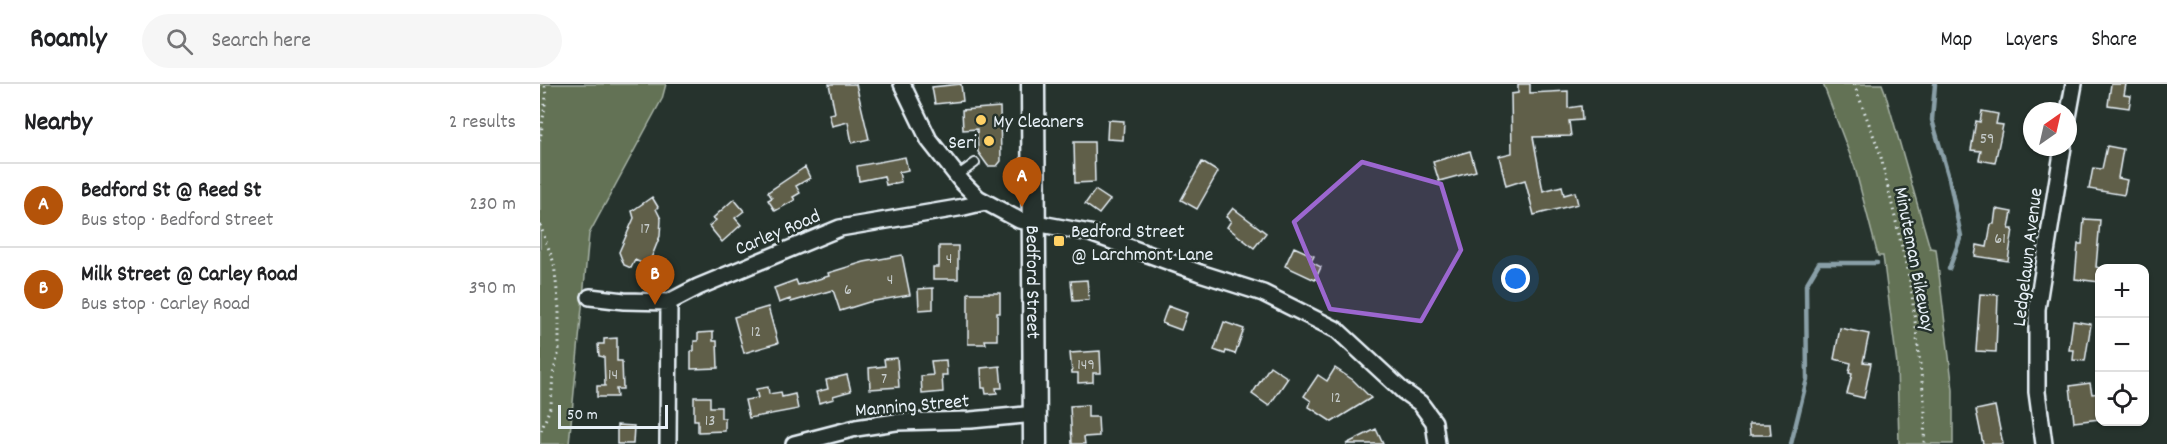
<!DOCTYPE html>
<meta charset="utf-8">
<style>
:root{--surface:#fff;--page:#f6f6f6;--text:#202124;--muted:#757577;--line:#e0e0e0;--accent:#b45309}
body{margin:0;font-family:Dekko,sans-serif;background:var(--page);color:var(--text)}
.controls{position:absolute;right:18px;bottom:18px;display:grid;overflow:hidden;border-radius:12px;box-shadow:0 2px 4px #0004}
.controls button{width:54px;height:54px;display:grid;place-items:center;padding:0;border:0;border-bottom:2px solid var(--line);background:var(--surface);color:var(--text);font:30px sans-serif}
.compass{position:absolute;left:1483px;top:18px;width:54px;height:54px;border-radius:50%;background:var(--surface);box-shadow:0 2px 4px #0004;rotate:34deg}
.scale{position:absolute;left:18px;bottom:15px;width:110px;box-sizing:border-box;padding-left:6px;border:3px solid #e8f1f8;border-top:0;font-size:16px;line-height:21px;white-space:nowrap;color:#e8f1f8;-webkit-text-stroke:4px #26332d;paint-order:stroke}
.you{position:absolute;left:976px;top:195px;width:21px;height:21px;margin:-15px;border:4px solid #fff;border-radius:50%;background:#1a73e8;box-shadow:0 0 0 9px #1a73e833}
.badge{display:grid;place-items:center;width:39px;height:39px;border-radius:50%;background:var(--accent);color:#fff;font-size:20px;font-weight:700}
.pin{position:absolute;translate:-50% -50px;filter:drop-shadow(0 2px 3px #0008)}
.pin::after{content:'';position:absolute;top:32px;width:21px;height:18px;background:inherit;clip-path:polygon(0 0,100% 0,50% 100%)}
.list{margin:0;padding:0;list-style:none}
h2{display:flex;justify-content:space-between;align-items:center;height:78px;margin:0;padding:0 24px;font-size:26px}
h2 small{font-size:20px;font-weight:400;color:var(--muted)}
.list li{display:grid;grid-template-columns:39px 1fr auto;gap:18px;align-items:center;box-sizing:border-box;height:84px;padding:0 24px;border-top:2px solid var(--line)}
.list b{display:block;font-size:22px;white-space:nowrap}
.list p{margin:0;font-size:20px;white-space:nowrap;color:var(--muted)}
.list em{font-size:20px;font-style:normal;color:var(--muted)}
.icon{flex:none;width:33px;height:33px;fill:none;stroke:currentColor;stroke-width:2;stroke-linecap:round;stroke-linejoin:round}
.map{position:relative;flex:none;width:1627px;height:360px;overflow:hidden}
header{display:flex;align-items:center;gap:36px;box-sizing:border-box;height:84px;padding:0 30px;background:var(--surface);border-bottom:2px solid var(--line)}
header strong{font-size:28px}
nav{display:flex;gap:33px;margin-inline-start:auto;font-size:21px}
.search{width:420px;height:54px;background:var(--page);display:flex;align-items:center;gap:15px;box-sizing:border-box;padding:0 21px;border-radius:33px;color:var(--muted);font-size:22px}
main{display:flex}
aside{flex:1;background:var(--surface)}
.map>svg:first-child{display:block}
.green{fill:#647254;stroke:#a6b2a6;stroke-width:1.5}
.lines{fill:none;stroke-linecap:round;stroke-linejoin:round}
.stream{stroke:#899fa7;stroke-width:4.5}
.building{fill:#605f4a;stroke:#e8f1f8;stroke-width:1.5}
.lane-casing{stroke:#e8f1f8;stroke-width:12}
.street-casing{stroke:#e8f1f8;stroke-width:20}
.primary-casing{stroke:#e8f1f8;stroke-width:27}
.path{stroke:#e8f1f8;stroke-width:3;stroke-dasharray:1.5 4.5;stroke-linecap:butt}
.lane{stroke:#26332d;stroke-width:8}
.street{stroke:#26332d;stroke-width:15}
.primary{stroke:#26332d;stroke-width:22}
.marked{fill:#9c67d0;fill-opacity:0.2;stroke:#9c67d0;stroke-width:4.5;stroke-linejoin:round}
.poi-dot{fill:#ffd166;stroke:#26332d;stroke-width:2}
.labels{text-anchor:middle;stroke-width:5;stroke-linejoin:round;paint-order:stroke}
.number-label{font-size:16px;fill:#c6cccc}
.poi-label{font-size:20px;fill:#e8f1f8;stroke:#26332d;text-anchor:start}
.street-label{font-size:20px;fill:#e8f1f8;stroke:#26332d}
</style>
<header>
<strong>Roamly</strong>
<div class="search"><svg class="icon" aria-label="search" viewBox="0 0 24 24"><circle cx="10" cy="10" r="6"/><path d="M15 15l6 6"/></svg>Search here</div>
<nav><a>Map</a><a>Layers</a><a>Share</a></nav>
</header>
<main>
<aside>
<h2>Nearby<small>2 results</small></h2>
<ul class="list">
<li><span class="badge">A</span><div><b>Bedford St @ Reed St</b><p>Bus stop · Bedford Street</p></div><em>230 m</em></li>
<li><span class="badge">B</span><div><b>Milk Street @ Carley Road</b><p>Bus stop · Carley Road</p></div><em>390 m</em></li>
</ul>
</aside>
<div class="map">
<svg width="1627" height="360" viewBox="0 0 1627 360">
<rect width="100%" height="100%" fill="#26332d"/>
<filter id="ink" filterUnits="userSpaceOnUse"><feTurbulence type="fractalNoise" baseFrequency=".0167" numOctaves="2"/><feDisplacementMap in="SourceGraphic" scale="12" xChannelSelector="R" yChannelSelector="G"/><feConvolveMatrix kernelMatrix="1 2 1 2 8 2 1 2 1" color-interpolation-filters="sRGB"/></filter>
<g filter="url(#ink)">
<path class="green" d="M0,0H126L122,15L49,150L29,360H0Z
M1283,0H1342L1345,8L1390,164L1396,165L1413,306V360H1359L1357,280L1343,172H1338L1315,84Z"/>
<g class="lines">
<path class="stream" d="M1395,0L1392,36L1409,94L1421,152L1409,185
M1251,360L1267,295L1266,201L1279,179H1337"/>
</g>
<path class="building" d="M289,0H316L329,55L312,59L308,38L292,42L289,30L295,29Z
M421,0L423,17L395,20L392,3Z
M978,0H990V9L1028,7V24L1041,22L1042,36L1029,37L1031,52L993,53L1003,107L1022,102L1024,111L1035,108L1038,120L994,131L985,96L966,102L959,72L972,69L971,10L978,9Z
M1571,0H1586L1584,11L1591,12L1589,24L1568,21Z
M460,23L461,77L457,82H448L438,68L437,45L423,46L422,26Z
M1442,27L1458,30L1456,40L1463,41L1455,79L1439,76L1441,67L1431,66L1436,37L1440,38Z
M568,36L584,37L583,56L567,55Z
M534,58H554L555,98L535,99Z
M1567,62L1583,65L1578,94L1587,96L1584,111L1549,105L1553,84L1562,85Z
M930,67L936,87L899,97L893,78Z
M365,73L368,86L359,88L361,98L346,101L344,92L319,97L317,82Z
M662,78L678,88L657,125L641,116Z
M265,83L270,94L256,102L260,109L253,113L255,116L235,127L228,116L232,114L228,108Z
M555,106L570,116L559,130L545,120Z
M112,113L118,123L116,125L121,135L120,152L108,182L95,176L91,184L84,181L79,168L94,134L92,127Z
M194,115L204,127L195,134L201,141L182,158L169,142L176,136L173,134Z
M693,124L726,149L714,164L687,143L691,137L686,133Z
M1456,125L1472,128L1469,145H1473L1468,177L1435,172L1437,161L1447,163L1451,140H1454Z
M1544,135L1560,136L1556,183L1560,184V198L1535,195L1538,160H1542Z
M399,162H418V195H393V183H399Z
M754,163L774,172L771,178L781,183L775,196L745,182Z
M362,171L370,211L329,218L300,227L293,206L251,218L250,215L239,219L234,204L256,196L258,201L289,192L288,189L324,178Z
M547,196L549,216L533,217L531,197Z
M393,204V225L379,226L378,205Z
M428,209H460V229H457V256H445L446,260H428Z
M1440,210L1458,211L1456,268L1436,267Z
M628,222L647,229L641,246L622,239Z
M228,223L238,259L204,269L194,233Z
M1533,237L1551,240L1545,277L1533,276L1534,266H1529Z
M684,238L704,245L695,270L686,267L685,270L674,266Z
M1300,244L1329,250L1323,278L1331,279L1324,314L1307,310L1312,290L1309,289L1311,279L1294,275Z
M173,248V257H177L178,284L151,285V267H154V257H158V249Z
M77,254V277H82L83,305H76L77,313H57V302H65L64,273L59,272L58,260H64V255Z
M560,267L561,289H553V298L538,299V289H532L530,269Z
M357,274L359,303L330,305L329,284L345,282L344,275Z
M406,276L407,291H402L403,308L382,310L381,292L393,291L391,277Z
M460,282L462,304H456L457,309L446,310L445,304H442L441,284Z
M730,282L748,294L729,322L712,310Z
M795,284L813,296L831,314L792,338L769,323L771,317L764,312L778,291L787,297Z
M307,291L311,307L293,312L294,315L279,319L276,308L288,305L286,296Z
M1550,299L1552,310L1560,309V335L1534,338L1530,302Z
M228,303L229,310L241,308L242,313L255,310L258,325L209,334L205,316L218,314L216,305Z
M154,313H170V323H181V334H185V347L158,348V336H154Z
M548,321V333H558L559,352L544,353L545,360H532L530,322Z
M1455,322L1463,360H1443L1436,326Z
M1209,340H1230L1231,351H1210Z
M77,341L94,342L93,360H77Z
M836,345L843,360H806Z"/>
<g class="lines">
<g class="lane-casing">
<path id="lane" d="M417,92L435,79"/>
</g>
<g class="street-casing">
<path id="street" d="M362,0L389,56L422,98L438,114L479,136L550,149L660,189L723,209L797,246L863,307L880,319L894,338L897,360
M1528,33L1534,0
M50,213L84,217L129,218L158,203L300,144L424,123L445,118
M128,360L129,218
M254,360L316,344L356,338L431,336L495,330
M1504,360L1497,308V225L1523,63"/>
</g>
<g class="primary-casing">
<g id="primary">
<path id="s1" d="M493,0L495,360"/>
</g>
</g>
<path class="path" d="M1314,0L1340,69L1371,202L1385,324L1384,360
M0,57L6,13L5,0
M0,141L14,179L19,225V267L13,290L11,321L0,350"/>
<use href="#lane" class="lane"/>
<use href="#street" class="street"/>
<use href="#primary" class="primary"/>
</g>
</g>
<path class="marked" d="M822,78L901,100L921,166L881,237L790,225L754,138Z"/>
<g class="poi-dot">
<circle cx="441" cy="36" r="6"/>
<circle cx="449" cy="57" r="6"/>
<rect x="513" y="151" width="12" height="12" rx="3"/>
</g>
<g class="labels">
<g class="number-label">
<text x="1447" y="59">59</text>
<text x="105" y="149">17</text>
<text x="1460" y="159">61</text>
<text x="409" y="179">4</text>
<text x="350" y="200">4</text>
<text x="308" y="210">6</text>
<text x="216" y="252">12</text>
<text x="546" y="285">149</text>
<text x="73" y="295">14</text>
<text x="344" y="299">7</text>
<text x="796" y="318">12</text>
<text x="170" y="341">13</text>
</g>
<g class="poi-label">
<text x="453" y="43">My Cleaners</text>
<text x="437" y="64" text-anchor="end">Seri</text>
<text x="531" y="153">Bedford Street<tspan x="531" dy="23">@ Larchmont Lane</tspan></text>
</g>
<g class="street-label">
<text transform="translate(237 147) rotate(-23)" y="7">Carley Road</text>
<text transform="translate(1486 173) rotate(-83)" y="7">Ledgelawn Avenue</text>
<text transform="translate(1376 175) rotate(79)" y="7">Minuteman Bikeway</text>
<text dy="7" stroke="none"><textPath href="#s1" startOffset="198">Bedford Street</textPath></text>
<text transform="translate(372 320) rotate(-5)" y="7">Manning Street</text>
</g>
</g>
</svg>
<div class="controls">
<button>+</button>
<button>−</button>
<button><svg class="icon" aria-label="locate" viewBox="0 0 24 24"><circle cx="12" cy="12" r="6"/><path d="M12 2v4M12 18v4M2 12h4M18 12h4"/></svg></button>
</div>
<svg class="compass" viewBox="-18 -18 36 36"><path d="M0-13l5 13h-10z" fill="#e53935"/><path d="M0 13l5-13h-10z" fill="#757577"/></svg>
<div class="scale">50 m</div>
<div class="you"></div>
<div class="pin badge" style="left:482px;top:123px">A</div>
<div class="pin badge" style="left:115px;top:221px">B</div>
</div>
</main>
